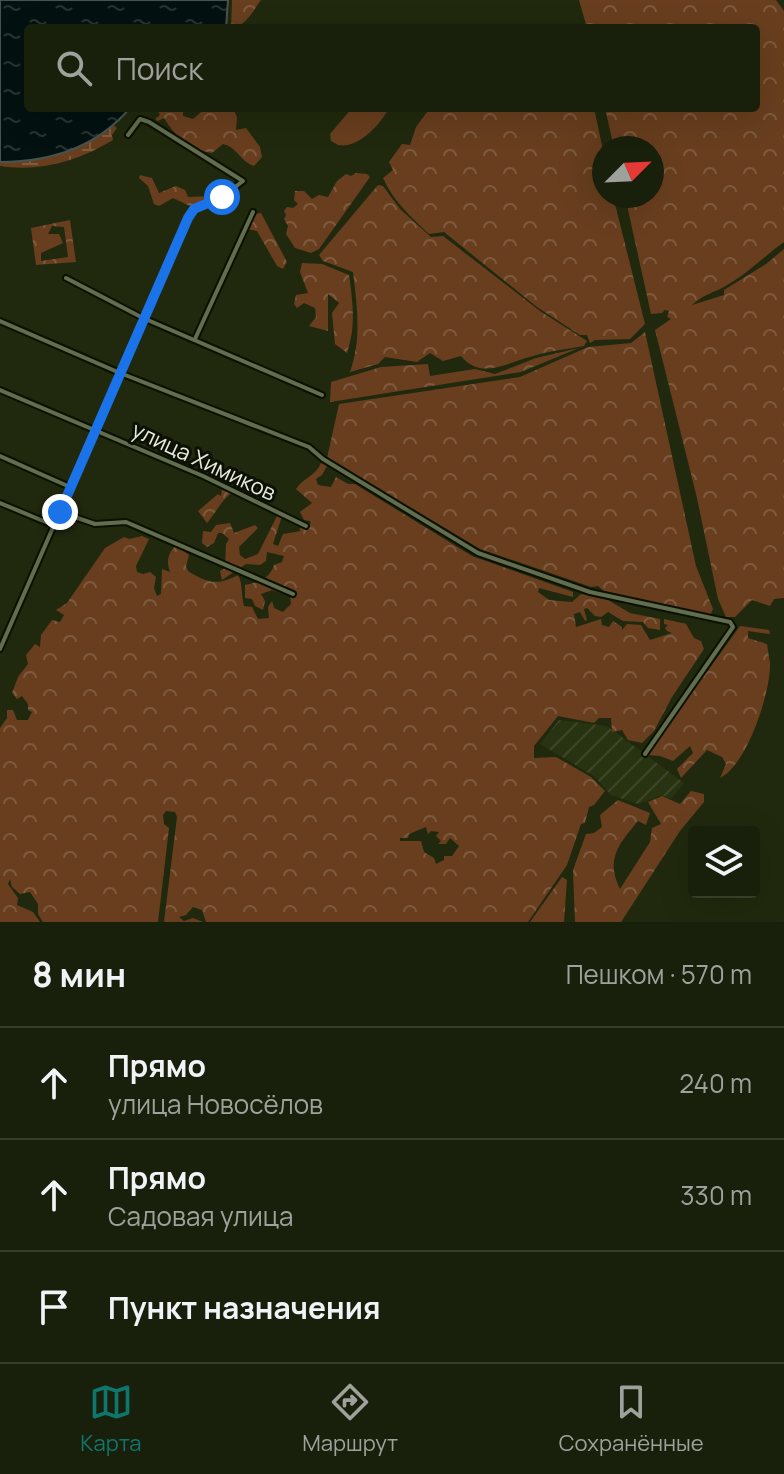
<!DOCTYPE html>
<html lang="ru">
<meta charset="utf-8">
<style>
:root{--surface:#181f0a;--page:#252c18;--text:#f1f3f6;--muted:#9fa29c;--line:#363d2b;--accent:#0f766e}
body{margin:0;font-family:Manrope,sans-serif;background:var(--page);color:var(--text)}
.controls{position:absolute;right:24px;bottom:24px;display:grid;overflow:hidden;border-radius:8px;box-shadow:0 8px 32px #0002}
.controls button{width:72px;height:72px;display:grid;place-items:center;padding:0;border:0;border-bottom:2px solid var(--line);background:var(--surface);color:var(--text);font:40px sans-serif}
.compass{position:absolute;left:592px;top:136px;width:72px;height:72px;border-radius:50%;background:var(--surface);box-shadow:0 8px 32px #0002;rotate:66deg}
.stop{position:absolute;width:24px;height:24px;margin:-18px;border:6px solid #1a73e8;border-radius:50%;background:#fff}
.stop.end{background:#1a73e8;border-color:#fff;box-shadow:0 2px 8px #0008}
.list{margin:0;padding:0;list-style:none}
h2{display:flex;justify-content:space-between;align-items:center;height:104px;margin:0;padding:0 32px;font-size:34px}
h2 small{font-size:26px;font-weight:400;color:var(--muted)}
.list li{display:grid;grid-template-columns:52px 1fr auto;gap:24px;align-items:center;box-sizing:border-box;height:112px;padding:0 32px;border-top:2px solid var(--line)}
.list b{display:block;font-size:30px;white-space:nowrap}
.list p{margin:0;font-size:26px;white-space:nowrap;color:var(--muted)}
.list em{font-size:26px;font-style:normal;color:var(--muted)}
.icon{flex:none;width:44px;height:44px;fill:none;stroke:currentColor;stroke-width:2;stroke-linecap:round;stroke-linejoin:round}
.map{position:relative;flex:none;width:784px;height:922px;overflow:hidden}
.search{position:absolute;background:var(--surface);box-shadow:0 8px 32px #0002;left:24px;right:24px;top:24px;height:88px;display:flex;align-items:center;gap:20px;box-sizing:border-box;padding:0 28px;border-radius:8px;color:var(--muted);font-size:30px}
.sheet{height:440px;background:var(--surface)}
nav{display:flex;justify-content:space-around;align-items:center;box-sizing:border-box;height:112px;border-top:2px solid var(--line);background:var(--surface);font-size:22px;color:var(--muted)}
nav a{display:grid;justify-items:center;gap:4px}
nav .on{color:var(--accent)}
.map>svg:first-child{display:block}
.industrial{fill:url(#industrial-furrows)}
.grass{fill:#683e1e}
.forest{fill:url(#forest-crowns);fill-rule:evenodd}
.wetland{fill:url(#wetland-marsh)}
.water{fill:url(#water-ripples);stroke:#47534e;stroke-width:2}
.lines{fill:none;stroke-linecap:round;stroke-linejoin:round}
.street-casing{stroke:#0a1100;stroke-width:8}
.street{stroke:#626d4f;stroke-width:4}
.route{stroke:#1a73e8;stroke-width:10}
.labels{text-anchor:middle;stroke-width:6;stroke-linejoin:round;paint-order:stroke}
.street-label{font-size:22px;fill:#e6eddc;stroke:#0c1005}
</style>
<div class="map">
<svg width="784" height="922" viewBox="0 0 784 922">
<defs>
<pattern id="industrial-furrows" width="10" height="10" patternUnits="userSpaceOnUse" patternTransform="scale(2)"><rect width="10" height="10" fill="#283311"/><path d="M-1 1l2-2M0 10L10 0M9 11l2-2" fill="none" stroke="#3d4728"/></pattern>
<pattern id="forest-crowns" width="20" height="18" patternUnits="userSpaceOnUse" patternTransform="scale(2)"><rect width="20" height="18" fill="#683e1e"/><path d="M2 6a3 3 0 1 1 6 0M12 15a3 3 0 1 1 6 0" fill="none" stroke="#7e5a3e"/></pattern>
<pattern id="wetland-marsh" width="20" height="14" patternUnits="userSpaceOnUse" patternTransform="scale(2)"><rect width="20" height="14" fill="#683e1e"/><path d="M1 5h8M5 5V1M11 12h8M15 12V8" fill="none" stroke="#7e5a3e"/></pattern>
<pattern id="water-ripples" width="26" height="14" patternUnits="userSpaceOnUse" patternTransform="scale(2)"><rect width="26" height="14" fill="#031111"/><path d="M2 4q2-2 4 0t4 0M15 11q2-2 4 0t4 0" fill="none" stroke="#283433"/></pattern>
</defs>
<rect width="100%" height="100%" fill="#20290d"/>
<path class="industrial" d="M559,720L607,726L684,783L671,799L662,795L638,804L611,795L594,776L540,744Z"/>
<path class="grass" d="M352,108H389C380,125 358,149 338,145L331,141L330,134Z"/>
<path class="forest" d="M232,0H261C252,12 246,26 231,28Z
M579,0H776L784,11V242C763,257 744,277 720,289C709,294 702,296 692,305L724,295V290L766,264L784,249V598L774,599L770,606L752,600L735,617H726L718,599L697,498L655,330L671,319L667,317L669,311L665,310L662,313L651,314L625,196H652V148H614L605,108H756V28H587Z
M157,108H183V116L193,119L206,108H233L237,117L236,130L246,128L260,147L262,157L254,166C240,161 237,147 223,144L212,153C190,149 175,137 164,118L158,121L155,119L160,115Z
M430,108H594L604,155V196H613L645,324L630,339L595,340L590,343L587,335H580L537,307L444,232L429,234C411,217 393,201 383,178L393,170L389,162L402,144L410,145L416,127Z
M356,173L367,174L370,177L319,249L311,253L295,248L286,234L288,226L284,219L286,215L284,211L287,207L293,208L298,204L294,200L295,191H304L312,199L319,195L328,197L337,181L346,174L351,176Z
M140,175L152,178L159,193L176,186L185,190L188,197L215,196L216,198L192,207L173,198L159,206L154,204L148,186L139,178Z
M378,185L383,186L400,209L431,237L443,236L540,311L587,341L584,346C567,349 549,351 533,356C508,362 481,381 461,356L443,361L430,353L417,362L385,357L378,364L350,372C362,338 357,307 353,272L323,261L319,255Z
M261,213L287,262L283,269L277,266L257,231L247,229L253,214Z
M70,220L76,262L36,265L31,228ZM52,226L64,227L68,257L41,261V253L63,243L59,234H48Z
M302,263L322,264L349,275C353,303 356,326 347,353L335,344L332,313L339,303L328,294V331L309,326L316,317L315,308L304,303L297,308L294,304L296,295L308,293L300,272Z
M645,332L696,566L713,609L710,616L604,591L598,586L591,587L480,549L327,458L339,404L520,377L588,347L631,343Z
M579,348L521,372L330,402L331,382L381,367L428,364L430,376L475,369L495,374L536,358Z
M321,463L327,466L322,475L316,479L318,485L331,487L336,477L348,484H355L472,556L573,592V597L539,588L538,592L549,600L572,602L581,594L608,600L630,613L660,619V630L648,628L643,622L623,621L608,612L601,617L595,616L587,608L584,609L587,620L585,621L580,612L574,614L576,627L601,619L602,625L609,627L613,621L622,627V630L627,624L641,625L650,640L672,633L667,631L665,628L668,625L664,624V619L686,624L694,638L701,641L704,649L672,697L654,731L642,743L628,740L622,730L612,732L611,718H599L594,723L558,716L534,746V758L556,757L591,777L605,791L594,805L589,807L585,823L581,824L567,865L528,922H206L202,910L193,907L186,915L179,917L184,921L193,918L203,922H164L177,817L175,812L166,811L163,815L164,824L169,828L158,922H43L38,914V904L30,892L20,894L12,887L10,879L8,884L18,898L17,905L33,912L40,922H0V728L7,718V710H13L17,720H28L32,712L28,710V704L22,696L17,699L12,693L18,677L28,664L26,655L35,644L40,647L41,635L52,620L60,622L64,615L56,610L67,603L105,548L124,537L129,539L142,536L149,539L136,566L137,572L143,574L150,572L156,577L154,588L157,596L161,594L162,569L170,572C166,560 168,554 176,545L189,555L186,566L188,571C207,583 217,586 238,575C243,583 241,596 244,606L252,607L258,619L269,618L268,607L272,601L274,608L283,612L291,604L290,596L272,590L261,594L265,601L263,610L255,606L252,599L245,598V585C259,582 269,580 274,565L282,562L284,556L267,552L266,561L260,565L246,564L222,580L220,571L225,568L226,544L229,539L222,533H218L214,543L207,547L202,543L203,531L211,532L216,525L230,523L234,533L255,525L258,528L239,547L240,555L245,559L258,554L278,514L282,516L273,544L278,546L283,534L301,531L299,529L311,523L310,521L304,520L300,512L312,503L296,489C303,478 317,475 321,463ZM426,827L428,834L431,831L439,832L436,836L441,841L438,844H446L450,838L459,846L452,856H444V860L436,864L434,858L424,852L421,841H400V838H408L409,834Z
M229,487L231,493C220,502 216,513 207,523L198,511L218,494L221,496L222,489Z
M740,626L769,630L770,634L748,631V638L767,644C768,650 769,657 770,663C771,692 747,765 720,778L726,764L722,757L707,750L681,778L677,769L693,753L690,746L673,761L660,756L647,755Z
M691,791L704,794V802L680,831L621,922H575L573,870L586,834L594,833L602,827L600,815L618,800L650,813L646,825L638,821C619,844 605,859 620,889L650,842L652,828L661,824L648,802L662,796L680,804Z
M562,877L567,880L564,922H530Z"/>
<path class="wetland" d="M113,125L117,128L112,135L113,140C79,161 40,172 0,166V162C47,162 75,153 113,125Z"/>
<path class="water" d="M0,0H228L226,28H28V108H130C96,148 51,162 0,162Z"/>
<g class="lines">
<g class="street-casing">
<path id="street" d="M66,278L143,318L322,395
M0,321L120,373L309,447L323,459L478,553L590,592L730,622L733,627L645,754
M195,339L253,212
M0,390L203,476L306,526
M0,456L70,487
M0,503L53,525
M60,512L95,524L126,522L293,594
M0,649L188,218L194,209L222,197L243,181L149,122L140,119L128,135"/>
</g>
<use href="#street" class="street"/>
</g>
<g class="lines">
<path class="route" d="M60,512L188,218L194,209L222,197"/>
</g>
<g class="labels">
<g class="street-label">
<text transform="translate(204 461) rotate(25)" y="8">улица Химиков</text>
</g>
</g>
</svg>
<div class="controls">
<button><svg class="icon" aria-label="layers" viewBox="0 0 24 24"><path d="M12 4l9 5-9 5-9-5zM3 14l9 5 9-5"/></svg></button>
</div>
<svg class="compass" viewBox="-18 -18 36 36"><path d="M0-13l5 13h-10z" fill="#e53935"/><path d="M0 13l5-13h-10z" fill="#9fa29c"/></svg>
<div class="stop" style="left:222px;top:197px"></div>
<div class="stop end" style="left:60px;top:512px"></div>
<div class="search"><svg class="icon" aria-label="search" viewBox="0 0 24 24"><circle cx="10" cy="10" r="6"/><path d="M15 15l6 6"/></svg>Поиск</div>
</div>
<section class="sheet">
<h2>8 мин<small>Пешком · 570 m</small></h2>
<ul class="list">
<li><svg class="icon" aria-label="ahead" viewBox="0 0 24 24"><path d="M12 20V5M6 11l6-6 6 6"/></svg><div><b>Прямо</b><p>улица Новосёлов</p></div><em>240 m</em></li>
<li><svg class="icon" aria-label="ahead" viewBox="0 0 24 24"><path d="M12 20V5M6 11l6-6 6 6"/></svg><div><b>Прямо</b><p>Садовая улица</p></div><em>330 m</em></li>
<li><svg class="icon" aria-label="arrive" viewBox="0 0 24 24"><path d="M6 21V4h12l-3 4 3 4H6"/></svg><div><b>Пункт назначения</b></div></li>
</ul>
</section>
<nav>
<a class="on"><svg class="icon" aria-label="map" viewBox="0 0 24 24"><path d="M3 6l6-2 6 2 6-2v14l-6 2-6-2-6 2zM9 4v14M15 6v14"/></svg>Карта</a>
<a><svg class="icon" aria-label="directions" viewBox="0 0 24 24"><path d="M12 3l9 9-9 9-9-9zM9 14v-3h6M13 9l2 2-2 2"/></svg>Маршрут</a>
<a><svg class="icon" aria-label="saved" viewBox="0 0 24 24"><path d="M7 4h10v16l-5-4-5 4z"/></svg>Сохранённые</a>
</nav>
